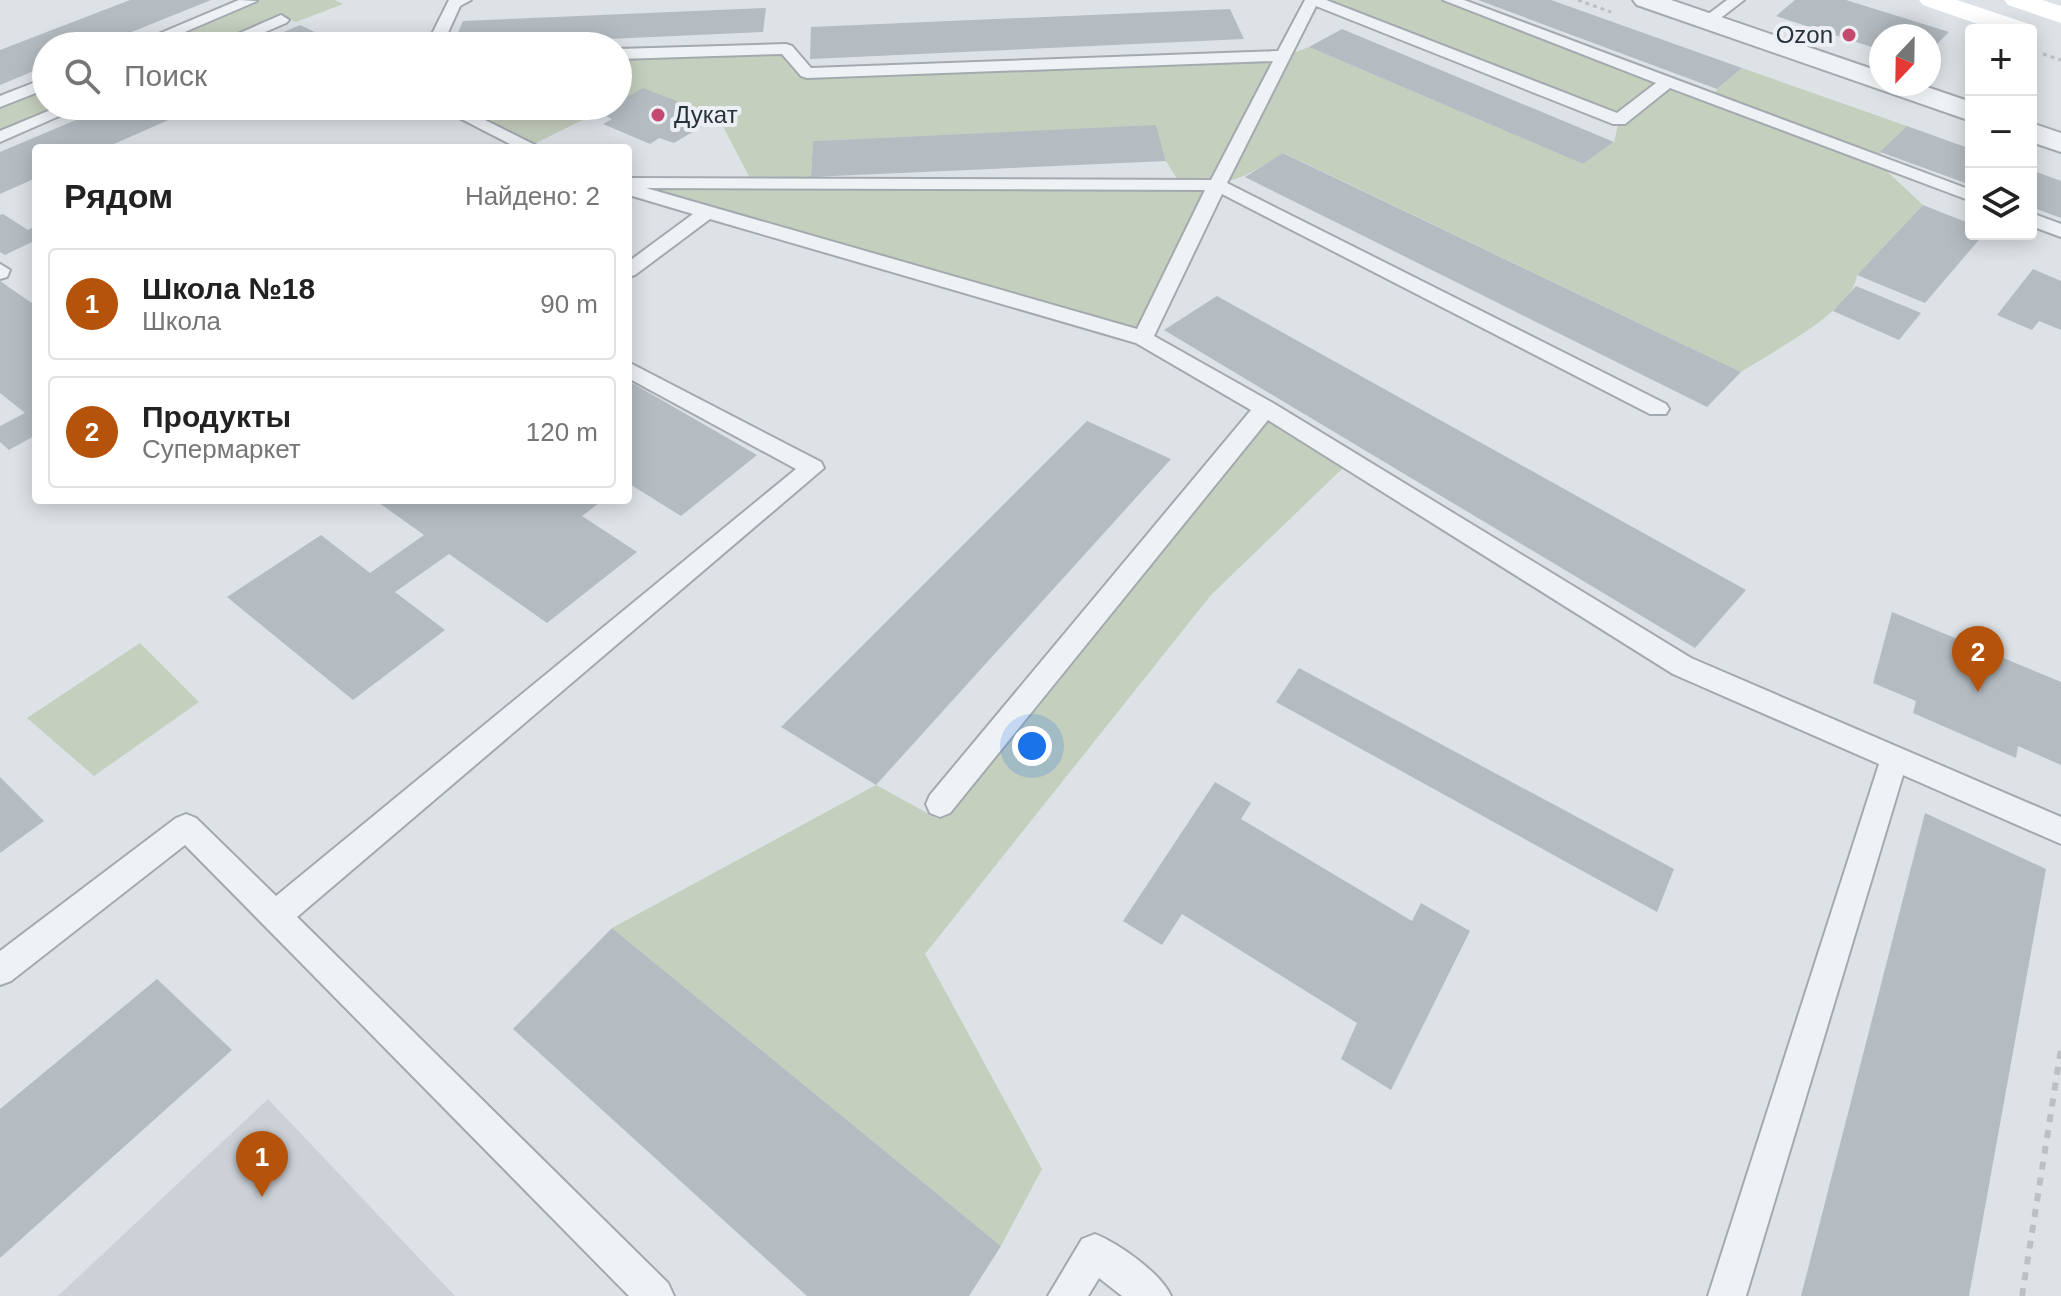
<!DOCTYPE html>
<html lang="ru">
<meta charset="utf-8">
<style>
:root{--surface:#fff;--page:#f2f2f2;--text:#222;--muted:#767676;--line:#e0e0e0;--accent:#b45309}
body{margin:0;font-family:Helvetica,sans-serif;background:var(--page);color:var(--text)}
.controls{position:absolute;right:24px;top:24px;display:grid;overflow:hidden;border-radius:8px;box-shadow:0 4px 20px #0003}
.controls button{width:72px;height:72px;display:grid;place-items:center;padding:0;border:0;border-bottom:2px solid var(--line);background:var(--surface);color:var(--text);font:40px sans-serif}
.compass{position:absolute;left:1869px;top:24px;width:72px;height:72px;border-radius:50%;background:var(--surface);box-shadow:0 4px 20px #0003;rotate:202deg}
.you{position:absolute;left:1032px;top:746px;width:28px;height:28px;margin:-20px;border:6px solid #fff;border-radius:50%;background:#1a73e8;box-shadow:0 0 0 12px #1a73e833}
.badge{display:grid;place-items:center;width:52px;height:52px;border-radius:50%;background:var(--accent);color:#fff;font-size:26px;font-weight:700}
.pin{position:absolute;translate:-50% -66px;filter:drop-shadow(0 2px 4px #0008)}
.pin::after{content:'';position:absolute;top:42px;width:28px;height:24px;background:inherit;clip-path:polygon(0 0,100% 0,50% 100%)}
.list{margin:0;padding:0;list-style:none}
h2{display:flex;justify-content:space-between;align-items:center;height:104px;margin:0;padding:0 32px;font-size:34px}
h2 small{font-size:26px;font-weight:400;color:var(--muted)}
.list li{display:grid;grid-template-columns:52px 1fr auto;gap:24px;align-items:center;box-sizing:border-box;height:112px;margin:0 16px 16px;padding:0 16px;border:2px solid var(--line);border-radius:8px}
.list b{display:block;font-size:30px;white-space:nowrap}
.list p{margin:0;font-size:26px;white-space:nowrap;color:var(--muted)}
.list em{font-size:26px;font-style:normal;color:var(--muted)}
.icon{flex:none;width:44px;height:44px;fill:none;stroke:currentColor;stroke-width:2;stroke-linecap:round;stroke-linejoin:round}
.map{position:relative;flex:none;width:2061px;height:1296px;overflow:hidden}
.search{position:absolute;background:var(--surface);box-shadow:0 4px 20px #0003;left:32px;top:32px;width:600px;height:88px;display:flex;align-items:center;gap:20px;box-sizing:border-box;padding:0 28px;border-radius:44px;color:var(--muted);font-size:30px}
.panel{position:absolute;background:var(--surface);box-shadow:0 4px 20px #0003;left:32px;top:144px;width:600px;height:360px;border-radius:8px}
.map>svg:first-child{display:block}
.built{fill:#cbd1d7}
.green{fill:#c5cfbe}
.building{fill:#b4bcc2}
.lines{fill:none;stroke-linecap:round;stroke-linejoin:round}
.lane-casing{stroke:#a3aaaf;stroke-width:4}
.street-casing{stroke:#a3aaaf;stroke-width:4}
.path-far1{stroke:#bbc0c5;stroke-width:3;stroke-dasharray:4 4;stroke-linecap:butt}
.path{stroke:#bbc0c5;stroke-width:6;stroke-dasharray:8 8;stroke-linecap:butt}
.lane{fill:#eff2f5;fill-rule:evenodd}
.street{fill:#eff2f5;fill-rule:evenodd}
.secondary{fill:#fff;fill-rule:evenodd}
.poi-dot{fill:#c5486e;stroke:#ecf0f4;stroke-width:3}
.labels{text-anchor:middle;stroke-width:8;stroke-linejoin:round;paint-order:stroke}
.far-poi-label{font-size:24px;fill:#27323b;stroke:#ecf0f4;text-anchor:end}
</style>
<div class="map">
<svg width="2061" height="1296" viewBox="0 0 2061 1296">
<rect width="100%" height="100%" fill="#dde2e6"/>
<path class="built" d="M268,1099L455,1296H58Z"/>
<path class="green" d="M256,0H335L343,4L296,22L284,16L212,46H144Z
M1313,0H1450L1715,95L1717,89L1742,68L1907,126L1881,152L1877,162L1923,205L1857,275C1854,310 1770,353 1741,372L1284,153C1238,181 1234,185 1179,182L1166,161L1156,126L813,141L811,177L750,178L718,117L618,102V56L782,51L804,75L1277,59L1309,47L1583,164L1614,142L1619,121Z
M46,86V106H68L0,134V104Z
M453,106H611L534,144Z
M636,187L1209,188L1139,331Z
M1268,416L1346,465L1211,595L925,954L1042,1169L1001,1246L612,928L876,785L938,819Z
M140,643L199,702L94,776L27,718Z"/>
<path class="building" d="M130,0H211L97,46H46V66L0,85V50Z
M1478,0H1551L1742,68L1717,89Z
M1795,0H1846L1949,32L1929,52V36H1881V50L1776,16Z
M766,8L763,32L452,46L463,21Z
M1230,9L1244,39L810,59L811,27Z
M300,25L340,44L251,46Z
M1342,29L1614,142L1583,164L1309,47Z
M643,88L718,117L674,143L659,138L650,144L603,124L612,119L599,113L618,106V102Z
M109,106H200L105,148H36V178L0,194V152Z
M1156,125L1166,161L811,177L813,141Z
M1907,126L1971,149V185L1880,152Z
M1283,153L1741,372L1707,407L1245,177Z
M2031,170L2061,181V218L2031,207Z
M1923,205L1971,224V234H1984L1925,303L1857,275Z
M3,214L28,230L36,226V240L5,255L0,252V215Z
M2033,269L2061,281V330L2039,321L2032,330L1997,315Z
M0,281L36,306V435L9,450L0,442V426L25,413L0,393Z
M1856,286L1921,313L1899,340L1833,311Z
M1217,296L1746,590L1695,648L1164,330Z
M632,383L757,455L681,516L628,483V386Z
M1087,421L1171,459L876,785L781,727Z
M375,500H603L582,516L637,552L547,623L449,554L395,592L445,630L353,700L227,597L321,535L370,573L424,535Z
M1892,612L2061,682V765L2018,746L2016,758L1913,713L1916,701L1873,683Z
M1299,668L1674,869L1657,912L1276,702Z
M0,777L44,821L0,853Z
M1215,782L1251,803L1241,819L1412,921L1421,903L1470,931L1391,1090L1341,1059L1357,1023L1182,914L1162,945L1123,921Z
M1925,813L2046,869L1969,1296H1801Z
M612,928L1001,1246L969,1296H807L513,1029Z
M157,979L232,1050L0,1258V1109Z"/>
<g class="lines">
<g class="lane-casing">
<path id="lane" d="M239,0L257,1L152,46H130Z
M449,0H471L460,6L442,46H426Z
M1305,0H1326L1617,113L1656,83L1443,0H1464L1971,190V201L1670,88L1625,124H1613L1316,6L1227,183L1666,404L1669,409L1666,414H1650L1222,194L1154,336L1273,403L1691,658L2061,817V844L1903,775L1746,1296H1708L1879,764L1673,674L1268,420L950,813L940,817L930,813L926,804L930,795L1251,410L1136,343L710,219L635,275L628,277V262L693,214L629,195L628,178L1211,180L1273,61L807,78L801,76L782,54L618,59V49L786,44L792,46L811,68L1278,51ZM646,188L1205,190L1137,329Z
M1727,0H1744L1713,24H1703V18Z
M281,15L289,20L286,23L232,46H210Z
M46,78V89L0,107V96Z
M60,106H82L0,142V131Z
M436,106H457L541,148H518Z
M2031,213L2061,224V237L2031,226Z
M0,264L10,270L7,277L0,279Z
M628,362L821,462L824,468L297,917L668,1283L674,1296H629L185,845L11,981L0,985V951L176,818L186,814L196,818L276,896L796,469L628,378Z
M1095,1234C1118,1243 1161,1273 1171,1296H1122L1099,1278L1088,1296H1048L1082,1239Z"/>
</g>
<g class="street-casing">
<path id="street" d="M1633,0H1671L1881,72V84H1918L1971,102V121L1637,5Z
M2031,123L2061,133V152L2031,142Z"/>
</g>
<path class="path-far1" d="M1578,0L1611,12
M2043,54L2061,60"/>
<path class="path" d="M2022,1296L2061,1049"/>
<use href="#lane" class="lane"/>
<use href="#street" class="street"/>
<path class="secondary" d="M1919,0H1957L2029,24L2033,30L2031,33V30H1995L1923,5Z
M2004,0H2042L2061,6V23L2008,5Z"/>
</g>
<g class="poi-dot">
<circle cx="1849" cy="35" r="8"/>
<circle cx="658" cy="115" r="8"/>
</g>
<g class="labels">
<g class="far-poi-label">
<text x="1833" y="43">Ozon</text>
<text x="674" y="123" text-anchor="start">Дукат</text>
</g>
</g>
</svg>
<div class="controls">
<button>+</button>
<button>−</button>
<button><svg class="icon" aria-label="layers" viewBox="0 0 24 24"><path d="M12 4l9 5-9 5-9-5zM3 14l9 5 9-5"/></svg></button>
</div>
<svg class="compass" viewBox="-18 -18 36 36"><path d="M0-13l5 13h-10z" fill="#e53935"/><path d="M0 13l5-13h-10z" fill="#767676"/></svg>
<div class="you"></div>
<div class="pin badge" style="left:262px;top:1197px">1</div>
<div class="pin badge" style="left:1978px;top:692px">2</div>
<div class="search"><svg class="icon" aria-label="search" viewBox="0 0 24 24"><circle cx="10" cy="10" r="6"/><path d="M15 15l6 6"/></svg>Поиск</div>
<section class="panel">
<h2>Рядом<small>Найдено: 2</small></h2>
<ul class="list">
<li><span class="badge">1</span><div><b>Школа №18</b><p>Школа</p></div><em>90 m</em></li>
<li><span class="badge">2</span><div><b>Продукты</b><p>Супермаркет</p></div><em>120 m</em></li>
</ul>
</section>
</div>
